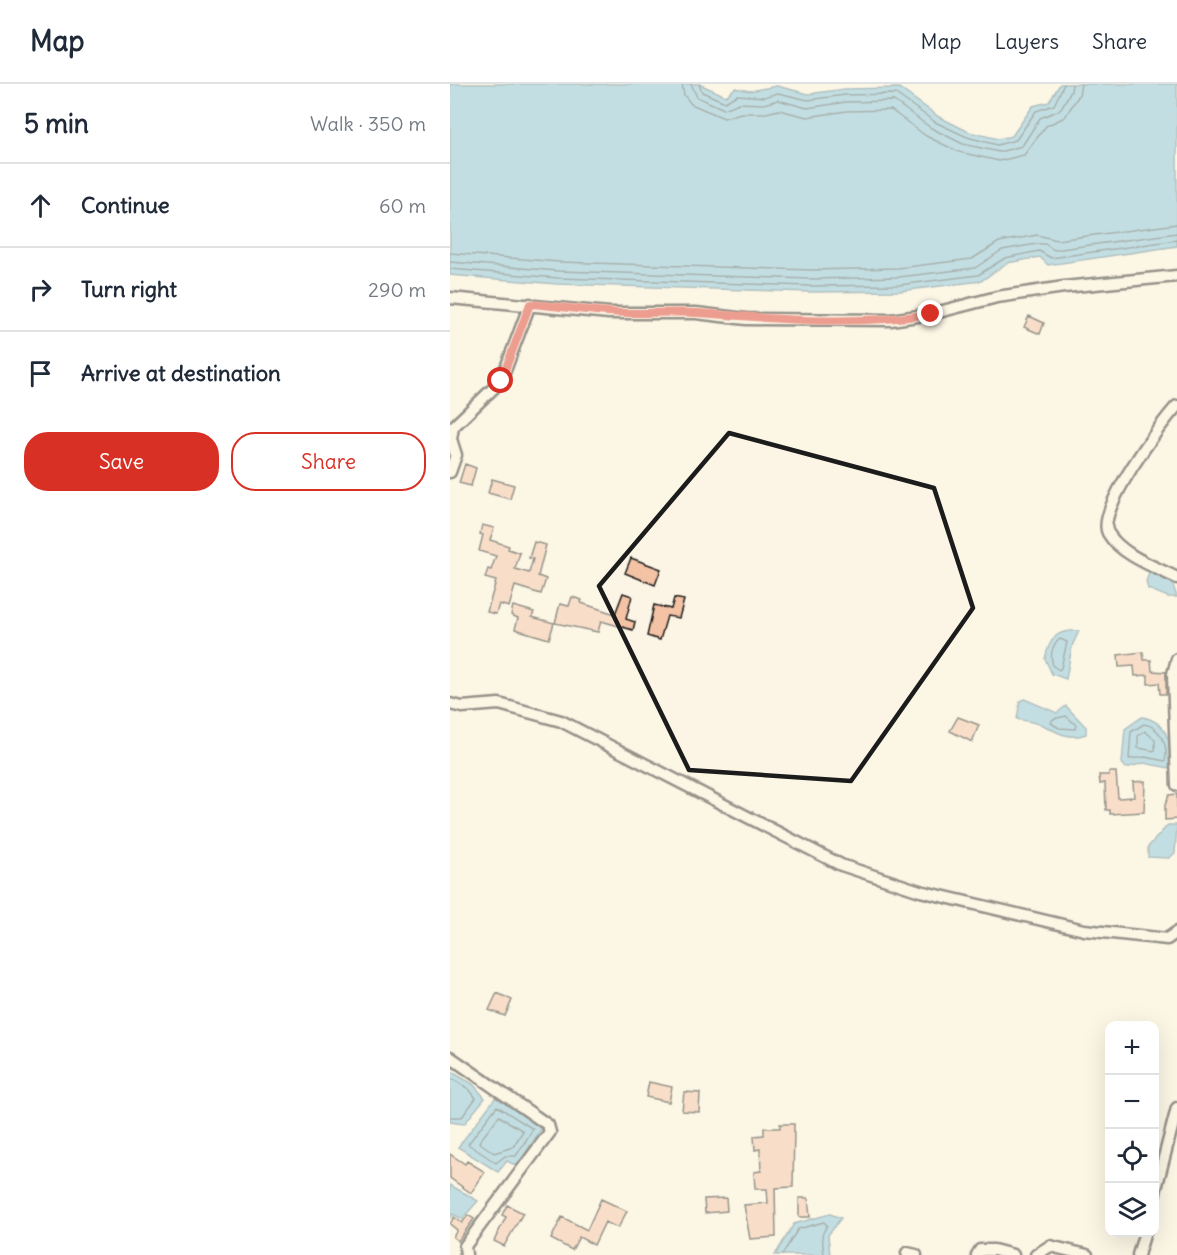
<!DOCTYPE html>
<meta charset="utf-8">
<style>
:root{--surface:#fff;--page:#f2f2f3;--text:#1f2937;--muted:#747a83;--line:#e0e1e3;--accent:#d93025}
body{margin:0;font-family:Delius,sans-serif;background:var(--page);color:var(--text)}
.controls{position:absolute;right:18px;bottom:18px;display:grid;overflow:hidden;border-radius:12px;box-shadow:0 6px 24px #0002}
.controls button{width:54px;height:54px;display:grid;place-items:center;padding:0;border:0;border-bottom:2px solid var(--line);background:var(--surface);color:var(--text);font:30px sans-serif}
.stop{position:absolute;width:18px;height:18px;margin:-14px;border:4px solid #d93025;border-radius:50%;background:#fff}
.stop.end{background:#d93025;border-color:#fff;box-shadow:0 2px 6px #0008}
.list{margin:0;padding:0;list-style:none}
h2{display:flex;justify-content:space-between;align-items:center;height:78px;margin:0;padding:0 24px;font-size:26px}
h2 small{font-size:20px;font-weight:400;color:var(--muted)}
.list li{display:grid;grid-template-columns:39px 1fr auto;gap:18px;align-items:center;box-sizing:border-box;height:84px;padding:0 24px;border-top:2px solid var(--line)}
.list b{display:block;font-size:22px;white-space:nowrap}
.list em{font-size:20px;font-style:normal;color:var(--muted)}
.actions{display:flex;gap:12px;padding:18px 24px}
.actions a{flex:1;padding:14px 0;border:2px solid var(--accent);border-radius:24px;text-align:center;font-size:21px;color:var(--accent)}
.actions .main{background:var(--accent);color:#fff}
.icon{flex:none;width:33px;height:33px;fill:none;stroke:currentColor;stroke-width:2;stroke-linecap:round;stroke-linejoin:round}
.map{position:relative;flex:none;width:727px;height:1171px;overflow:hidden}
header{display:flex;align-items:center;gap:36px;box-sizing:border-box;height:84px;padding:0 30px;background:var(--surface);border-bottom:2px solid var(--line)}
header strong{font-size:28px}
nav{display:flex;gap:33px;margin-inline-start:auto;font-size:21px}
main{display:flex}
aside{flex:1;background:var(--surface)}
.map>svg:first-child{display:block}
.water{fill:#7ec2df;stroke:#578091;stroke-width:1.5}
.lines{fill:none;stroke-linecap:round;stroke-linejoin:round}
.shore{stroke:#435e6a;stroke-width:1.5}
.building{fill:#f4c2a5;stroke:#1c1c1c;stroke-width:1.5}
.street-casing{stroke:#1c1c1c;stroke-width:15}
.street{stroke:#fcf5e5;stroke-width:10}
.route{stroke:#d93025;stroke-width:8}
.marked{fill:none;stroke:#1c1c1c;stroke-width:4.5;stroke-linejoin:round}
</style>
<header>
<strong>Map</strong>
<nav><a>Map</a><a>Layers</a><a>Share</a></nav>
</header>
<main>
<aside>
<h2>5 min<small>Walk · 350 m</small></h2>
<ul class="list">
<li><svg class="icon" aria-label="ahead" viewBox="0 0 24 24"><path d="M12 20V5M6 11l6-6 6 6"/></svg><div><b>Continue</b></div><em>60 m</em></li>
<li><svg class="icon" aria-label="right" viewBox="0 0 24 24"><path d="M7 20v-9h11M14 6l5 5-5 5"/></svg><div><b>Turn right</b></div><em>290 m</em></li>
<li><svg class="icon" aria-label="arrive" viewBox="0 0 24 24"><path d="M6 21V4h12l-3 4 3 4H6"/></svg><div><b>Arrive at destination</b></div></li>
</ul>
<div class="actions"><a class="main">Save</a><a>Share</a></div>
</aside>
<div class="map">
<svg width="727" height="1171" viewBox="0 0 727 1171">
<rect width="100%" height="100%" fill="#fcf5e5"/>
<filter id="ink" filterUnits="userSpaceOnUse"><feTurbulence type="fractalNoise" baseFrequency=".0167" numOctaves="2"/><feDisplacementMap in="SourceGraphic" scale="12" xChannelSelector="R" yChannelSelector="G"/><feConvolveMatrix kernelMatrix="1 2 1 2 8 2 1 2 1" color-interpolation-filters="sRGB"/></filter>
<g filter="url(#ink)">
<path class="water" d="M0,0H249L276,12L285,4L300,7L327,2L358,10L395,5L449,4L489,33L519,48L548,55L562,52L583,22L599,18L610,0H727V162L598,181L590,173L557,179L531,197L450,207L361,208L107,200L0,191Z
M701,485L721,496L727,513H718L698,505L696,497Z
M629,547L622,562L616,595L602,590L595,575C599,555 607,545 629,547Z
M574,615L607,629L616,622L636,643V650C620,656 608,649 595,642C586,638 576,637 567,635L570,617Z
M692,633C716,637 721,657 722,679L719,684L694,679L676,684L672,679L675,645Z
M718,741H727L725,769L719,774L698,773V763Z
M0,987L23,1000L35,1014L14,1040L0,1038Z
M46,1013L92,1044L67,1082L57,1077L48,1088L8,1063Z
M0,1101L28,1117L12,1135L3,1130L0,1134Z
M380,1130L391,1134L378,1151L380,1171H325L344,1140Z"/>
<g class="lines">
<path class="shore" d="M232,0L234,11L241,20L274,34L291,29H316L329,26L357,33L397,27L441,26L476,52L509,68L549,77L574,71L596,42L615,33L629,11L631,0
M241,0L247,13L274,25L289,19L314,20L328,16L357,24L396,18L444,17L481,44L513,60L549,68L572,62L590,34L610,26L621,7L622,0
M249,0L252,8L275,18L287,11L314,13L328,9L358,16L395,11L446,10L485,38L517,53L547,61L566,56L586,27L604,21L614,0
M0,169L109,178L361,186L448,184L522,175L549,158L587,151L607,156L727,140
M0,178L108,187L361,195L449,193L525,184L552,166L587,160H595L604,166L727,149
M0,185L108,194L360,202L449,201L528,191L555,174L589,167L601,174L727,156
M610,555L617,558L611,584L609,586L603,582C600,573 601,561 610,555Z
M616,632L626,641L625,645L609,644L601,639L603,635Z
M694,640C710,642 719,663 715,677L695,673L679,675L681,648Z
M695,647L705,656V667L688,664V652Z
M0,994L19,1005L26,1014L12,1033H0
M47,1022L83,1045L66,1072H55L46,1079L18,1060Z
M49,1032L73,1047L63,1063L44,1069L29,1058Z
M332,1171L348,1145L374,1138L377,1141L372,1151L374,1171"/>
</g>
<path class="building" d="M579,232L594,239L590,250L574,243Z
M15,380L26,384L21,402L9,399Z
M42,395L64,401L60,415L38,409Z
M32,441L44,444L40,456L59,462L58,465L70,469L65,485L79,489L83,475L79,474L84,458L96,461L88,492L96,495L91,510L65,502L59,523L49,520L46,530L37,528L46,497L35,494L38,485L41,486L46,472L29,467L33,451L30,450Z
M181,474L211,485L205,501L175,489Z
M173,509L182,512L176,535L185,538L183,546L151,537L148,548L105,539L110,520L119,522L122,513L132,516L131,519L165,530Z
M224,514L234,516L229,534L217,532L210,556L197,552L204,521L221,525Z
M63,522L84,528L82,533L104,539L99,555L65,545L68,534L61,531Z
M693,568L694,576H701L702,587L716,588V610H710L709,599L698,600V591L685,592L684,582L669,583L668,571Z
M508,633L529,641L522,658L500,647Z
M659,688H666L668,714L684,713L683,698L695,697L694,728L660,730V726H656L655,699L650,700L649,691H659Z
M727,710V735L715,736V721L719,711Z
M47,909L62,916L55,932L39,926Z
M199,998L222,1003L219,1018L196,1013Z
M234,1008L250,1009L249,1028L232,1027Z
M330,1040H344L343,1103L325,1104L326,1153L300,1155L294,1121L318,1119L317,1105H305L304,1088L311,1087L310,1065L305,1066L304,1052L314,1051V1044H330Z
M0,1070L15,1080L17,1077L35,1088L21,1109L0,1094Z
M276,1114L277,1127L255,1129L254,1115Z
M349,1114H358L360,1133H349Z
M151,1115L177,1127L168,1144L155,1138L144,1161L129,1153L122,1166L101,1155L112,1133L137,1146Z
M57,1121L73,1129L54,1162L44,1157L56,1133L52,1131Z
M18,1131L24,1135L8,1157L3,1153L7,1146L0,1140L4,1133L12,1139Z"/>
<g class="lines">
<g class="street-casing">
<path id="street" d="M0,214L159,229H246L296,235L441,236L481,230L547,213L614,203L727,192
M727,322C711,339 645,428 658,449C671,471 705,483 727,494
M0,388L6,371L1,355L3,343L51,297L80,220
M727,575L723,590L727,701
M0,620L12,623L49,620L111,637L391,781L470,807L634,846L717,855L727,848
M0,973L98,1041L100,1048L15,1162L16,1171
M704,1112L727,1024
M457,1169L466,1171
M527,1171L530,1166H544L563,1171
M586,1171L600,1162L637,1171
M688,1171L695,1148"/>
</g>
<use href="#street" class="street"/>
</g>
</g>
<g class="lines" filter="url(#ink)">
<path class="route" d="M51,297L80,220C106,222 132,226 158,228C188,231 218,227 249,229C327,235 402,242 481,230"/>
</g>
<path d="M0 0H727V1171H0ZM279,349L484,404L523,524L401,697L239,686L149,502Z" fill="#fcf5e5" fill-opacity=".55" fill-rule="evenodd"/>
<path class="marked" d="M279,349L484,404L523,524L401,697L239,686L149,502Z"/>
</svg>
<div class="controls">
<button>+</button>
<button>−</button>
<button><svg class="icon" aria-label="locate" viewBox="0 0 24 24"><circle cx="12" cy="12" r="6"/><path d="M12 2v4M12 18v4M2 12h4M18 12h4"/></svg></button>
<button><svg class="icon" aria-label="layers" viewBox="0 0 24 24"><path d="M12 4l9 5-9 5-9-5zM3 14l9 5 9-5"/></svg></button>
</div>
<div class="stop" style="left:51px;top:297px"></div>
<div class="stop end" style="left:481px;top:230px"></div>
</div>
</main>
